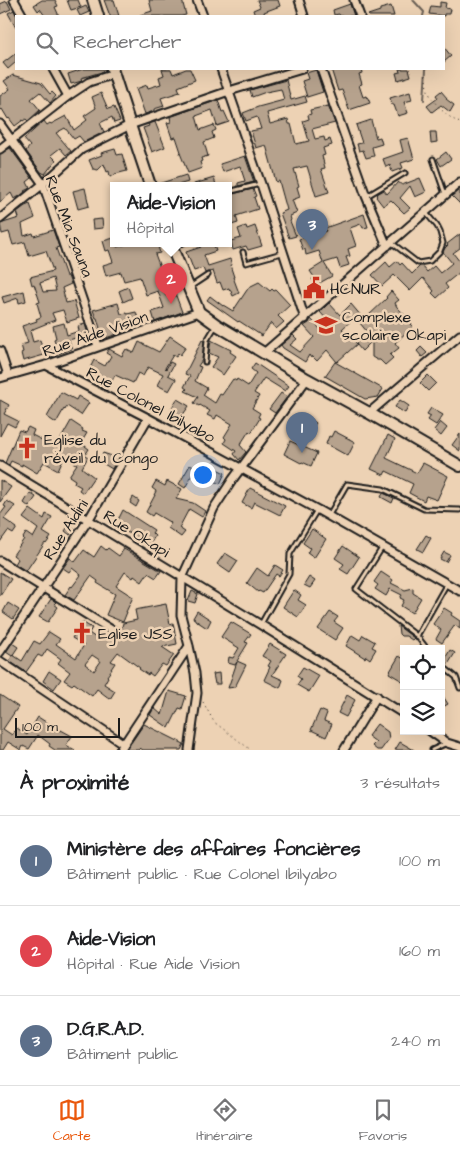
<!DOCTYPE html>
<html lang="fr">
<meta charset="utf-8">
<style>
:root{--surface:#fff;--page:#f6f6f6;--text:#202124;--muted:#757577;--line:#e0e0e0;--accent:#ea580c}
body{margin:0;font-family:"Architects Daughter",sans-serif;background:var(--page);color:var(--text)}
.controls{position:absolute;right:15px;bottom:15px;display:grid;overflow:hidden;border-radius:0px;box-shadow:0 5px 20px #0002}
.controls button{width:45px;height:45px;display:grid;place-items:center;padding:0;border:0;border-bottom:1px solid var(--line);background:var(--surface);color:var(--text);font:25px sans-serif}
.scale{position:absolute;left:15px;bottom:12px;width:105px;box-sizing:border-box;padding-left:5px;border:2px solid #1c1c1c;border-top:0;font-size:14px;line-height:18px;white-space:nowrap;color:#1c1c1c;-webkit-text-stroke:4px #edd2b4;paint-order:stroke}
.you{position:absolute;left:202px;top:474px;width:18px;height:18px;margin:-12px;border:4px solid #fff;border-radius:50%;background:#1a73e8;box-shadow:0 0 0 8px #1a73e833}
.badge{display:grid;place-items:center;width:32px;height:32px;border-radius:50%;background:var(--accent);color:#fff;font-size:16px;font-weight:700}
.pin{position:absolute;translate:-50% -41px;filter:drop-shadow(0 1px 2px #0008)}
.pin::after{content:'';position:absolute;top:26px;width:18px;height:15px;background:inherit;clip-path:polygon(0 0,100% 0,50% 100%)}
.popup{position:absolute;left:110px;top:182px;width:122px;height:65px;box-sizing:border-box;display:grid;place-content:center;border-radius:0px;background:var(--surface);filter:drop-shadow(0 1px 4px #0005);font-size:16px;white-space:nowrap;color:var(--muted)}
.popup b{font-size:19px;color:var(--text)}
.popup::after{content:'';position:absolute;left:50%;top:100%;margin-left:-10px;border:10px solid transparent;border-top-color:var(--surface)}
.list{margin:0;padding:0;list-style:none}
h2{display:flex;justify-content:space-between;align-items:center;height:65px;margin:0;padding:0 20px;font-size:21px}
h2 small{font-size:16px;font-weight:400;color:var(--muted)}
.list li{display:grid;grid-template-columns:32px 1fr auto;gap:15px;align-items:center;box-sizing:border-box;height:90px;padding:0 20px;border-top:1px solid var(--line)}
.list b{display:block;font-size:19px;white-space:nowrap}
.list p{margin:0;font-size:16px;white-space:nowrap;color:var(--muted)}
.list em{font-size:16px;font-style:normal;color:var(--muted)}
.icon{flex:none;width:28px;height:28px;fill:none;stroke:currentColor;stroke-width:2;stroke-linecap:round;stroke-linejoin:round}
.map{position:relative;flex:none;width:460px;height:750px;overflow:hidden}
.search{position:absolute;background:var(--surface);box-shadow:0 5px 20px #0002;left:15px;right:15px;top:15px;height:55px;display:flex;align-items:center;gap:12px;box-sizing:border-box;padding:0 18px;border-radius:0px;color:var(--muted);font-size:19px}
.sheet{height:335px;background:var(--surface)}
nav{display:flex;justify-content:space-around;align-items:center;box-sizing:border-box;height:70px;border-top:1px solid var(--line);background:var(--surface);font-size:14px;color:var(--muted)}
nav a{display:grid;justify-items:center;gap:2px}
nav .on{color:var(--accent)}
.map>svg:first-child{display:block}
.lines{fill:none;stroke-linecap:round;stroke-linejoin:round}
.stream{stroke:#6b6056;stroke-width:2}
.building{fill:#b6a28d;stroke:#1c1c1c;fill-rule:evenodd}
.lane-casing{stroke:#1c1c1c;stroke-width:7}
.street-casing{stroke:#1c1c1c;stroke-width:11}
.secondary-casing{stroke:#1c1c1c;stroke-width:14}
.path{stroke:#1c1c1c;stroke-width:1;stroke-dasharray:1 4;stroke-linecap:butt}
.lane{stroke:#edd2b4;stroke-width:3}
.street{stroke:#edd2b4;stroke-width:7}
.secondary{stroke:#edd2b4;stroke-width:10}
.labels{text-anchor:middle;stroke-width:5;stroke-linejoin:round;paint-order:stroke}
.street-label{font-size:16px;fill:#1c1c1c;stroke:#edd2b4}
.poi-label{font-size:16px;fill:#1c1c1c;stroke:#edd2b4;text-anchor:start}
</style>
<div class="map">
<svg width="460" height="750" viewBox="0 0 460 750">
<rect width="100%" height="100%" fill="#edd2b4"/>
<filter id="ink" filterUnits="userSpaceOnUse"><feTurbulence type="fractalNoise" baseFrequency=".02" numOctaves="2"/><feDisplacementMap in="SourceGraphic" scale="10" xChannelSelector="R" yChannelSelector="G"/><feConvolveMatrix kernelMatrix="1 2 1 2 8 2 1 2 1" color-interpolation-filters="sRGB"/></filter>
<g filter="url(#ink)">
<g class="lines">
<path class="stream" d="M413,0L424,12L423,16
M424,100L426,69"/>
</g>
<path class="building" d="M42,0H55L58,6L55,7L59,16H45L40,9L38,11L34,5Z
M67,0H78L81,7L71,10Z
M104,0H114L119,16H110Z
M149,0H182L186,15L181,16H141L140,15L152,11Z
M257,0H278L280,6L264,12L265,16H255L253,10L260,7Z
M7,1L11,9L0,14V4Z
M440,2L446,3L445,8L450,9L449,14H444V16L429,14L431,6L440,7Z
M350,4L354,16H340L339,14L334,15L333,10Z
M86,6L89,12L80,16L77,10Z
M391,6L394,16H369L368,15L380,11V9Z
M14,10L17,16L16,28L8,13Z
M444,47L451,56L444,62Z
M16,53V62L8,69L3,63Z
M83,69H105V71L81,78L82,81L71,84L68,74Z
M162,69H171L173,74L186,69H190L195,80L178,87L180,92L161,98L164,106L154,109V111L145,114L136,89L147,85L148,88L161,84L159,77L164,75Z
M331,69H361L362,73L359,74L362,84L359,85L363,97L367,96L370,103L349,110L342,90L338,91Z
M399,69H409L411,76L398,80L396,73L400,72Z
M316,70L323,92L307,97L302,81L308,79L306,73Z
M13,75L41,83L50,94L52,92L56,96L50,103L40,92L31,99L40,110L28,121L26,119L23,121V120L15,126L9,118L8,119L2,109L0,111V96L10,89L4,81Z
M286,80L291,100L305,96L307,102L267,113L270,124L288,119L289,124H291L296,144L309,141L303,121L309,119L308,115L311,114L310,110L328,106L335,123L312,129L315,139L324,137L325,141L330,139L332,145L323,148L325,155L322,156L325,168L321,169L329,192L316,196L307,166L294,169L299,186L297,187L300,197L292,200L297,213L290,216L291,220L290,221L296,236L289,238L280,213L287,210L279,181L276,182L266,145L256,148L251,131L261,129L257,117L246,121L243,113L258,107L284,100L281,89L266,92L252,97L250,90Z
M441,91L447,98L446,99L454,105L450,112L441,105L432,112L427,106L438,98L436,95Z
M410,92L412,100L404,102L408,113L398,116L394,105H392L390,98Z
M101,93L108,109L114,107L120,121L114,123L112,117L100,123L104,132L84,142L79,136L74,139L65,128L56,133L71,151L66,155L60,148L51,155L56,160L45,174L41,172L26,151L30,146L24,139L44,121L47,125L50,123L51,124L66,116L74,130L87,120L84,116L96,108L92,97Z
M218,100L222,112L224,111L229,122L217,126L212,110L196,116L200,130L214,125L216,130L212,132L214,138L204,142L208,156L201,158L202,161L200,162L202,168L188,173L180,153L181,152L176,137L172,138L167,123L171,122L170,117Z
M371,120L376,138L380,137L382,144L372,147L374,156L366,158L363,150L359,151L357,144L362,143L356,125Z
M155,122L165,147L152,152L143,128L149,126L148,124Z
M430,132H436L437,142L431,143Z
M408,138L414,159L401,163L403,168L392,172L390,165L386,167L383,159L403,152L400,140Z
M10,148L32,178L27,182L30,188L24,191L25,192L20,196L14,199L11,193L0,202V154Z
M115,149L117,155L122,154L127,171L115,174V175L110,177L109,171L107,172L104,164L98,170L93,169L89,160L102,155L101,153Z
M446,152L451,159L441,166L437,159Z
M245,156L254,182L238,186V183L245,181L240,166L223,172L220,164Z
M186,175L188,182L178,185H158V184Z
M214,178L216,185H194V184Z
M420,178L426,192L415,197L410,186L400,198L410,208L404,213L391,200L383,206L376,197L378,195L377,194L384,190L387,194L398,182L402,185Z
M85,188L89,206L78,209L73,191Z
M253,189L256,196L254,197L258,209L236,216L238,223L228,226V195Z
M460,189V204L452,196Z
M30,204L35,218L22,224L24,236L33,233L34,236L53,230L59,247L56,248L66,276H68L71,284L62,288L66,303L74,301L79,318L67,322L63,310L52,313L55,320L33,329V330L30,331L33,342L40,340L44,355L23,361L21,353L23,352L21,345L28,343L22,326L37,321L36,319L41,317L37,303L40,302L34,284L32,285L30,277L53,271L46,251L29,256L25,242L13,245L9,232L2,234L0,224L19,218L17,212L25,206ZM53,278L56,291L43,292L40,283Z
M364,214L368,227L363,228L361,224L350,228L356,246L348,249L350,256L346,257L349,265L340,268L337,259L324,263L332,276L316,285L312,279L314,277L310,271L323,263L319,251L306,255L305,249L303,250L299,239L326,231L325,228Z
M102,219L103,228L93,229L92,220Z
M246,226L247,229L255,226L262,246L248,250L246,246L233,250L231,241L241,238L238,229Z
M460,234V248L453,253L460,262V272L445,284L448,288L437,298L432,293L434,291L423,278L410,291L394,275L382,286L372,275L386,262L390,267L397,261L400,265L402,263L412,274L420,266H422L427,272L434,266L440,273L452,263L443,252L445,248L448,245L447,244Z
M114,238V243H116L117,247L131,243H157L160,253L155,254L161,270L157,271L166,296L175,293L182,312L155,322L152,312L164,308L158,291L146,295L140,277L124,281L121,272L106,276L103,265L113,262L109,250L106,251L103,241Z
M199,243H213L216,251L204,255L208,266L230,259L232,265H230L234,277H233L239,293L233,296L230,289L229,290V288L223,290L220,282L217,283L213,271L205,273L203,268L194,271L189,258H188L186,252L201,247Z
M259,282L270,291L272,289L274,291L276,290L290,305L278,316L284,322L276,329L271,323L262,336L239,321L238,322L207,300L210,296L223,306V305L233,311L249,287Z
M128,287L132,298L123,302L119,291Z
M24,291L26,301L19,303L18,298L4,303L2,297Z
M391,291L399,300L395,303L397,307L412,323L411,324L413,326L395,343L399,348L390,355L393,358L385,365L380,360H377L372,357V341L362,351L356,344L368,333L355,317L342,329L357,344L337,362L327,350L317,361L312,356L311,358L309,355L305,362L283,348L281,345L293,335L297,339L290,345L300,352L314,337L304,326L309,323L311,319L320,329L328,321L320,312L329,303L340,315L351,304L362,317L364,316L366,318L387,298L386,297Z
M118,303L121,314L127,313V314L136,312L140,326L103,339L97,318H96L93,310Z
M64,323L67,335L79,331L78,326L85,324L88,334L69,340L72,349L55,355V356L49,358L46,349L56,347L54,339L56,338L53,326Z
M170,336L186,347L180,355L178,353L176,357L173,355L165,368L166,369L170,362L174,364L168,375L176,379L169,391L157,385L163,374L148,367L143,376L138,373L133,383L115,375L107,390L101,386L104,381L92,375L94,372L89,370L94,360L105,366L111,356L106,353L109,349L122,356L126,349L134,353L139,342L159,352Z
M202,340L204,341L202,360L198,366L201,367L195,381L207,388L203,395L215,403L220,394L222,395L233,379L236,381L237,379L248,386L256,373L251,369L255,363L289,386L285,391L264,378L254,393L259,396L252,408L260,413L258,417L260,418L251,433L249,431L240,445L246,452L239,460L234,454L236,451L224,443L226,439L224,437L232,424L217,415L215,419L207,415L210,411L200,405L199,406L194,403L198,397L185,391L187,389L184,387L190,376L185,374Z
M211,340L231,350L230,352L236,356L223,375L211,367L218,357L209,353Z
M421,347L427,353L422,357L417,351Z
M335,362L383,389L378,397L365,399L325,376Z
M428,375L436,383L428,391L420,383Z
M61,392L76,400L78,396L89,403L81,415L67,406L65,410L64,409L56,423L47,417Z
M281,393L287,397L275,413L269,409Z
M177,399L189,406L182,416L179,414L178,416L173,413L174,411L171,409Z
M0,400L9,405L4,414L18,421L15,427L7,423L0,436Z
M400,400L409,406L405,413L395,407Z
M431,408L443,415L436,425L428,420L431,416L427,414Z
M309,418L316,423L312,428L305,423Z
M71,421L83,429L82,431L87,433L81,443L89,449L85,455L88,457L82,468L94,477L83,493L79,490L81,487L74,483L75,480L69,476L77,464L64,457L58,470L44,462L37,473L22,464V466L11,461L9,465L5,463L19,430L25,432L28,427L34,430L32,435L46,442L48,438L58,444Z
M440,422L447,428L441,436L434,430Z
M334,431L355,442L348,456L326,444L329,436L331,437Z
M460,434V451L452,445Z
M388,435L395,439L386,458L417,473L423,463L448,476L437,500L426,496L424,501L409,493L413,484L386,471L384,475L371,469Z
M290,441L317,453L311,466L302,462L301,463L284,454Z
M103,453L112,456L111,458L116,461L112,469L99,461Z
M190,465L196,468L185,488L179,484Z
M213,467L225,473L220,484L207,478Z
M0,480L11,487L0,502Z
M156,481L165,486L167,481L182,489L176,499L193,503L205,511L202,517L189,509L179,528L185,532L181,537L168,528L171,523L154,513L152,516L146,512L155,495H154L156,491L152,488Z
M250,488L285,506L280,515L254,502L251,508L242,503Z
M30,493L36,497L29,507L24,503Z
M383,493L394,498L392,503L381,497Z
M133,497L139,501L136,507L130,503Z
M7,501L15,506L4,519L17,528L13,534L8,531L0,542V515L6,507L4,506Z
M30,509L44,519L46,514L52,517L43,532L51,537L46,544L45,543L26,571L15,564L18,559L13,555L24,539L23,538L26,533L33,538L38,529L23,518Z
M123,510L154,530L152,533L155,536L149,546L127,532V533L114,526L112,524L113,521L115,519L119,518Z
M69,525L74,528L70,535L65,531Z
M312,529L326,539L314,558L307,553L310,548L303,543Z
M426,535L431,538L423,552L417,549Z
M101,546L106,550L108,548L119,556L124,549L161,571L156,578L148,573L142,582L134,576L133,578L125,572L116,586L133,597L126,612H127L123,622L106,615L115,594L97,583L98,581L91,576L74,600L65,595L71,586L72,587L81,575L72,568L69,572L63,568L70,558L75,562L84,550L94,557Z
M343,546L359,557L348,574L340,569L344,564L335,558Z
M444,552L450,555L446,562L440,559Z
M225,553L238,561L230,573L217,564Z
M275,565L283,570L279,576L276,574L263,593L259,591L258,592L247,583L257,568L268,576Z
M0,572L11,579L0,596Z
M381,572L393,580L391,583L405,590L413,588V593L421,598L412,613L401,606L404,600L400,598L402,595L390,589L386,596L375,589L378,585L374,582Z
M309,577L315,581L310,588L304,585Z
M294,590L301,595L298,600L306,605L298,617L283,607Z
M192,591L198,594L195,603L188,601Z
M51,599L56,602L54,604L58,607L48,622L39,617Z
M8,603L19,610L13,619L3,612Z
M166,604L170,624L173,623L177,644L162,647L174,655L166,666L162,664L153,676L149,673L148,675L139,669L140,668L118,652L111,661L115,663L111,669H112L107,676L108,677L104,684L115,691L110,699L97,689L92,696L74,683L72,685L64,680L70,672L58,663L61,659L47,649L42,657L38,655L26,672L9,661L13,655L22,661L34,641L40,644L49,632L60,639L56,644L76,658L84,645L72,638L82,622L92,628L89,633L100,641L104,634L113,640L120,634L123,623L137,620L135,610ZM92,655L101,661L94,671L85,664Z
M444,608L452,613L451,615L460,621V629L455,625L442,643L436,639L441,630L433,624Z
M197,611L211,620L207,628L195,620V619L193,618Z
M330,612L338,617L334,622L343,628L335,640L318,629Z
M231,622L251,634L245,642L248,643L237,661L246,665L235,687L228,688L237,662L235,665L228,663L229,657L233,658L239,648L221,637Z
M398,626L414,638L412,640L406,636H401L399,634Z
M352,635L360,640L363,635L375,642L372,647L376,649L370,659L366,656L365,658L346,646Z
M12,643L18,647L12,656L6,652Z
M270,644L286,654L272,675L283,680L280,688L264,680L270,667L268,666L271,661L262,656Z
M450,650L455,653L447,666L441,662V660L443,662Z
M399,656L404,659V682L389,673Z
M303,667L319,676L309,692L297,685L301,679L297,676Z
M49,671L61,679L54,689L43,681Z
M219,673L220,684H215L213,674Z
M169,691L186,696L182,709L179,708L169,728L150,715L154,708L162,715Z
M441,693L448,704L441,708Z
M0,695L18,707L3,729L12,735L17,728L27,735L38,717L60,731L61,730L72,736L66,745L75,750H55L49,746L50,744L38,735L29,749L23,746L21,750L8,742L3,750H0Z
M347,695L355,700L346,717L338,713Z
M320,710L327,713L324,721L332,724L326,737L311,730Z
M144,724L184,744L181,750H143L140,748L138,750H126Z
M377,724L388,732L389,739L381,750H377L372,746L376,742L368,736Z
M400,742L414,750H395Z"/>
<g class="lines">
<g class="lane-casing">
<path id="lane" d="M433,159L445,194
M228,192L260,184
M367,196L405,173
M392,243L418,263L430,261L440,251L443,243L440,232L437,226L426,213
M172,247L183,243
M243,252L246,263L282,253
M190,287L208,275
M205,362L207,340L215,327
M329,515L347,484L383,489L424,509L460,510
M382,548L356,589L417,636
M261,624L289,574L290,554L317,510
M427,649L417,636L446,585
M441,665L456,677L460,688
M432,750L447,743"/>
</g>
<g class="street-casing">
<path id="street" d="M14,0L23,16
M197,0L203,16
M299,0L304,16
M354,0L360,16
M53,69L68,96
M221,69L261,184L305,319
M321,69L366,196L387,246
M0,124L43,184L98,346
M0,149L68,96L89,82L114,74
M0,219L43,184L82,149L130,125L229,91L302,69
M0,351L8,375
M264,353L460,182
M46,365L148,418L318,510L460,591
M0,378L46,365L199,312
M369,413L460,335
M0,466L261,625L404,714
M0,561L115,632
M0,652L89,519L148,418
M0,661L124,744
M430,731L447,743L460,747
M120,750L189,646
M189,750L197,693L195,673L189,646L181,615L182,578L214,508L233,479L307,379
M344,750L377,696"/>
</g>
<g class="secondary-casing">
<path id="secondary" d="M93,0L98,16
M112,69L130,125L150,185
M170,243L199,312L217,325L307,379L369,413L460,466"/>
</g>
<path class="path" d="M426,75C426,79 426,83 427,87C430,101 447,117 460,123
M203,702L214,722L251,750"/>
<use href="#lane" class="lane"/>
<use href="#street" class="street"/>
<use href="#secondary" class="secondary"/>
</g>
</g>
<defs>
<g id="civic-bare" transform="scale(1.725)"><path d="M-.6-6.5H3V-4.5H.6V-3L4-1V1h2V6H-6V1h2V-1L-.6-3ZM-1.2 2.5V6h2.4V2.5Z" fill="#c8321e" stroke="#edd2b4" stroke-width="2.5" paint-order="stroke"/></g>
<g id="school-bare" transform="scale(1.725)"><path d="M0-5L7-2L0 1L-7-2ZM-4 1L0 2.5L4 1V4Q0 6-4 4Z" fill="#c8321e" stroke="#edd2b4" stroke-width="2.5" paint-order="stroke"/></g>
<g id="church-bare" transform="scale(1.725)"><path d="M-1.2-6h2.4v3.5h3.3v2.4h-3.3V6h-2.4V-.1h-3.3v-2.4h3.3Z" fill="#c8321e" stroke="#edd2b4" stroke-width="2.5" paint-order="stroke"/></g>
</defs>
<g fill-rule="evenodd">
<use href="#civic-bare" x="314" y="288"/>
<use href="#school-bare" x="326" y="325"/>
<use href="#church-bare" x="27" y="448"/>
<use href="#church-bare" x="82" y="633"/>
</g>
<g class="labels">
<g class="street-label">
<text transform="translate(70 226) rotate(69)" y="6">Rue Mia Sauna</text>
<text transform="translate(95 333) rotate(-19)" y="6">Rue Aide Vision</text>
<text transform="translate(151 404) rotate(28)" y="6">Rue Colonel Ibilyabo</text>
<text transform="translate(65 529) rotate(-57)" y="6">Rue Aidini</text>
<text transform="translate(137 533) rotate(32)" y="6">Rue Okapi</text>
</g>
<g class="poi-label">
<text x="330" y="294">HCNUR</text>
<text x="342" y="322">Complexe<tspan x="342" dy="18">scolaire Okapi</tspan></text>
<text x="44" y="445">Eglise du<tspan x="44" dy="18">réveil du Congo</tspan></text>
<text x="98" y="639">Eglise JSS</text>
</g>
</g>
</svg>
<div class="controls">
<button><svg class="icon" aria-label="locate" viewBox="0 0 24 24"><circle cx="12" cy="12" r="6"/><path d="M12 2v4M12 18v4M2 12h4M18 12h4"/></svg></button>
<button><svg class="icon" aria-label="layers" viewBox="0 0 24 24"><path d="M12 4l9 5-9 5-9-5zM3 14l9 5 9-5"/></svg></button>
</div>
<div class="scale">100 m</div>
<div class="you"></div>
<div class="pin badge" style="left:302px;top:453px;background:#5c6f8a">1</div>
<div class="pin badge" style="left:171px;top:304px;background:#e0444e">2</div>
<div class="popup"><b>Aide-Vision</b>Hôpital</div>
<div class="pin badge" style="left:312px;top:250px;background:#5c6f8a">3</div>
<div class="search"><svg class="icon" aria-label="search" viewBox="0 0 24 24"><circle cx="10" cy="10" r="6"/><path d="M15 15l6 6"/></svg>Rechercher</div>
</div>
<section class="sheet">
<h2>À proximité<small>3 résultats</small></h2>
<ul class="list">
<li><span class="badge" style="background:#5c6f8a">1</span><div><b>Ministère des affaires foncières</b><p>Bâtiment public · Rue Colonel Ibilyabo</p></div><em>100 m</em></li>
<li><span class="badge" style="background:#e0444e">2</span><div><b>Aide-Vision</b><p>Hôpital · Rue Aide Vision</p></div><em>160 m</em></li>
<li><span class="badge" style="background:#5c6f8a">3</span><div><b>D.G.R.A.D.</b><p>Bâtiment public</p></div><em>240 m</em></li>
</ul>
</section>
<nav>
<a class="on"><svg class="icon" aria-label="map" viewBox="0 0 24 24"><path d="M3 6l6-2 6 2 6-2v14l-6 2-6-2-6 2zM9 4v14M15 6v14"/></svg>Carte</a>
<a><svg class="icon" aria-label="directions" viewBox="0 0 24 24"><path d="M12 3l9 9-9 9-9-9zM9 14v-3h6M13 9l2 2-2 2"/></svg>Itinéraire</a>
<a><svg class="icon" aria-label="saved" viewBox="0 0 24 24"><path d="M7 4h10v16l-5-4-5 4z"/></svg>Favoris</a>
</nav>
